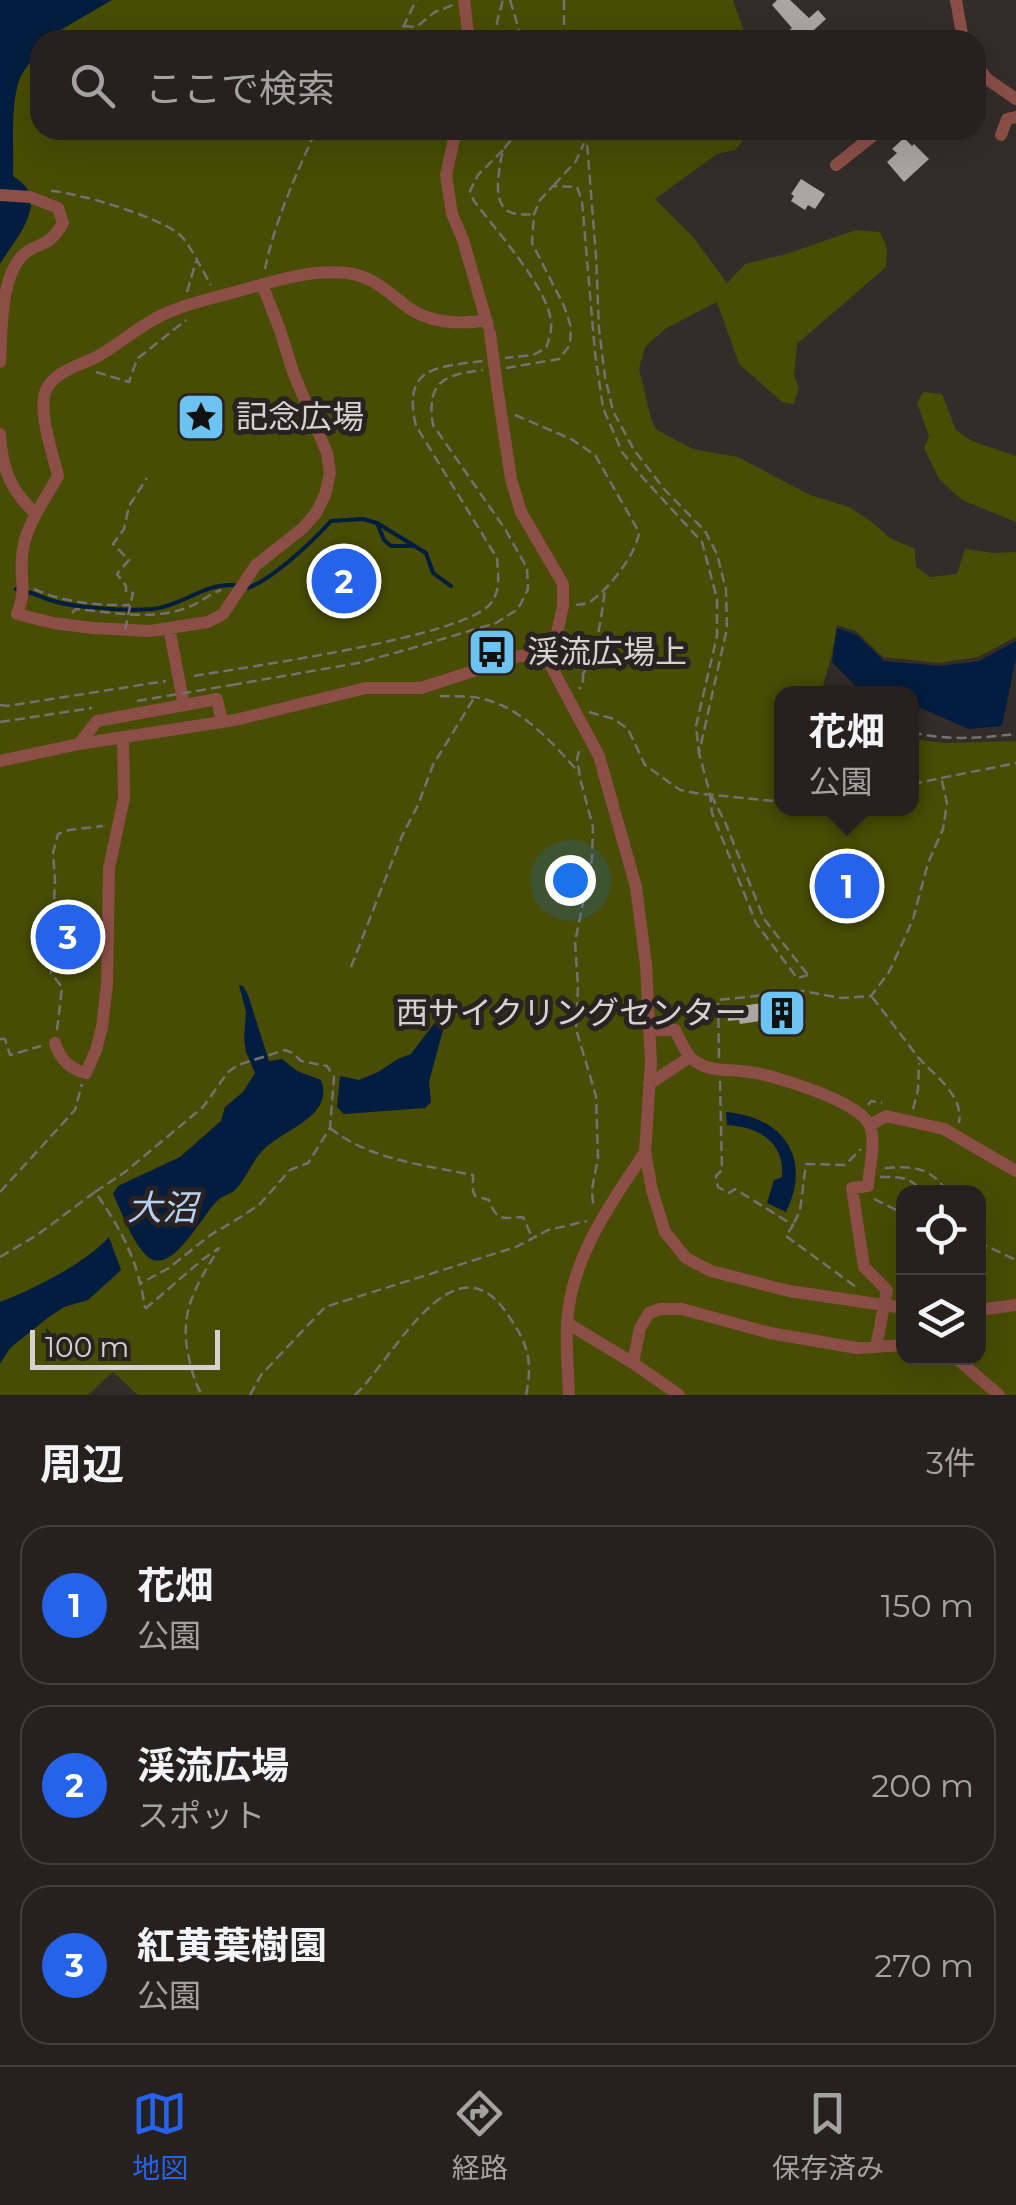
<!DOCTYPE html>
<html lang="ja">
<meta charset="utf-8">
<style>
:root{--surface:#26211f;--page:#322e2c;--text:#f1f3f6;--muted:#a4a3a4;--line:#423e3d;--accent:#2563eb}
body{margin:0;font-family:Montserrat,"Noto Sans JP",sans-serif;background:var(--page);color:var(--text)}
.controls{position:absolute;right:30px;bottom:30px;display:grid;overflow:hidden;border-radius:20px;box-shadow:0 10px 40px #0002}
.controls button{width:90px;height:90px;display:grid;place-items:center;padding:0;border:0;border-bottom:2px solid var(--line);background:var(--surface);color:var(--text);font:50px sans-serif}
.scale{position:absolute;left:30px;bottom:25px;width:190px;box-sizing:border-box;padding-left:10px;border:5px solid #d7d2d1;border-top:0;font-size:28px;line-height:35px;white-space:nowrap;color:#d7d2d1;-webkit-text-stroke:8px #292220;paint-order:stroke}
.you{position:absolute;left:570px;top:880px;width:35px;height:35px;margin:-25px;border:8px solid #fff;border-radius:50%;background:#1a73e8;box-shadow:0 0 0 15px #1a73e833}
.badge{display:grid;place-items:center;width:65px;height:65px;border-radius:50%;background:var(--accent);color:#fff;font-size:32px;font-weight:700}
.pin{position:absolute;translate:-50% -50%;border:5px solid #fff;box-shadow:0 2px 10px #0006}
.popup{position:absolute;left:774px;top:686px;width:145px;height:130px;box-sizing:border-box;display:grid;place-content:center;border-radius:20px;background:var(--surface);filter:drop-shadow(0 2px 8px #0005);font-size:32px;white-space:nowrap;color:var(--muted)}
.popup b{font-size:38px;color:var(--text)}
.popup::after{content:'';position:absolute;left:50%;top:100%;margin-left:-20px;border:20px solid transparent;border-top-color:var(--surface)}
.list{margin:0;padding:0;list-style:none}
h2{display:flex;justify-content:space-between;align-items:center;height:130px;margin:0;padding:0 40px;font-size:42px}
h2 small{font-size:32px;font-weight:400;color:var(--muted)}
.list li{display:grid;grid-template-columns:65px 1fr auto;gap:30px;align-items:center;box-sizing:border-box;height:160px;margin:0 20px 20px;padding:0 20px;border:2px solid var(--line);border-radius:30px}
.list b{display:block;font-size:38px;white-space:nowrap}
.list p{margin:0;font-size:32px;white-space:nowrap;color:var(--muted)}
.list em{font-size:32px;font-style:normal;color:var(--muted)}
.icon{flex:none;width:55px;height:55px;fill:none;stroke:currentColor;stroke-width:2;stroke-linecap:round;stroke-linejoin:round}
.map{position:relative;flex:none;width:1016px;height:1395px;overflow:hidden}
.search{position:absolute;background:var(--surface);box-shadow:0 10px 40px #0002;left:30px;right:30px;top:30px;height:110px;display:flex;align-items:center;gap:25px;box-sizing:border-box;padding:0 35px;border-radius:30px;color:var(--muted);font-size:38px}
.sheet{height:670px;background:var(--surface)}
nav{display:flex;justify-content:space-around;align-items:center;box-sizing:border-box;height:140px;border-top:2px solid var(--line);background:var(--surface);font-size:28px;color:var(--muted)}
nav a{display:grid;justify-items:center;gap:5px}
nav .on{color:var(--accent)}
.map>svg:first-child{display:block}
.green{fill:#484c04;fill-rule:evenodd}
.water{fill:#021d3f}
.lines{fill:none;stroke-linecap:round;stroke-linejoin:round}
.stream{stroke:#021d3f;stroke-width:4}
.building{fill:#ada5a1}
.path{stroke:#76706e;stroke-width:2.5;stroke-dasharray:10 5;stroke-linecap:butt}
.minor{stroke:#8b4f47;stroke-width:12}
.path-bridge{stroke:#76706e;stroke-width:2.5;stroke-dasharray:10 5;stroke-linecap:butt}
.minor-bridge{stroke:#8b4f47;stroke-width:12}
.labels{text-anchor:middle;stroke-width:10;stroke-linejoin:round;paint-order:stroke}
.poi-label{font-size:32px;fill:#d7d2d1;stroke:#292220;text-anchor:start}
.water-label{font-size:35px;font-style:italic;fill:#b4d1f6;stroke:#292220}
</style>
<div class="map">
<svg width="1016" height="1395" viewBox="0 0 1016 1395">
<rect width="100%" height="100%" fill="#332c29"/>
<path class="green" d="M0,0H733L747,40H40V130H744L742,142L735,150L717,154L655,199L694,238L727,283L745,264L786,254L856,230L880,232L887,248L886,267L797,344L794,376L799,388L794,404L782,402L739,364L717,302L665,329L645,347L639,369L652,422L657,430L693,449L738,457L810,495L849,507L872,522L890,538L915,549L916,567L930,577L957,574L965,549L994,553L1016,552V637L978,657L939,663L883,657L856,631L837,625L831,658L821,693L782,694V808H912V739L946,743L1016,741V1395H138L113,1372L88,1395H0ZM904,1192H978V1358H904Z
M923,392L942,394L956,430L972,441L1016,456V522L962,500L939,479L924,448L929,436L917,403Z"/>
<path class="water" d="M0,0H112L57,32L48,40H40C40,55 24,66 19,81C10,107 14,149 13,176C18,180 23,183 26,187C43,212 11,244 0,264Z
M837,628L857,635L884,661L940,666L979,661L1016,641V658L1002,726L968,729L926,710L912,706V694L863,693L832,662Z
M239,985L243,986L248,995L269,1061L282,1059L297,1071L321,1080C335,1116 284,1129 263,1150C252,1161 247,1177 237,1188C232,1194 224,1195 218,1200C203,1214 176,1268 153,1260C136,1253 121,1210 113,1194L118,1186L180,1157L221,1121L225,1107L243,1092L255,1073L246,1052L244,1038L246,1012Z
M443,1012L446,1019L429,1082L431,1102L425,1108L344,1114L337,1107L340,1076L359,1080L378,1072L398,1059L411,1054Z
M726,1112C782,1117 813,1157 786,1212L767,1203L774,1180L782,1177C785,1142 759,1127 727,1125Z
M109,1237L121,1270L88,1300L64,1307L49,1317L10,1348L0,1364V1302C32,1290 86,1263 109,1237Z"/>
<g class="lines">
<path class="stream" d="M377,523L384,540L391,546H414
M248,588C274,578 311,543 331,521L363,519L377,523L426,553L433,573L451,586
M16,589C30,591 40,597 53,601C77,608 127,611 153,609C182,606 204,583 234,585"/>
</g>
<path class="building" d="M777,0H790L809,18L818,10L826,19L803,40H777L792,28L772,5Z
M904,138L912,146L914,144L929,159L904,182L887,162L897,153L892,149Z
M801,179L825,194L815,209L808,205L805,210L791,201L794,196L791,194Z
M803,997L806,1024L761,1029L760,1021L740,1024L739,1020L728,1021L727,1008Z"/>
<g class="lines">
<path class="path" d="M510,0L522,40
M564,0V40
M404,26L416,27L435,12L453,5
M395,40L399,36L416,0
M496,40L497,22L503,0
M521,130C516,136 508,142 504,149C500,158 499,172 498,182C497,208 506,217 533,214
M586,130L596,256L599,329L605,377L613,411L634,450L665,490L705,531L717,554L726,590L727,628L699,753L710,794L712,813L756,923L797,978L808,975
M503,150L478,175L470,191L474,201C496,230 543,283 550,316C553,328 550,337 546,348L533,355L505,358
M554,185L576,161L584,143
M51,191C76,192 168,219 183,238C194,252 202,270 211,285
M265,269C275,220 296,175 316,130
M187,292L196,261
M506,368L559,359L570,345L571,327L564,306L532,243L534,214L540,200L553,186L577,187L582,201L595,353L603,408L622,452L644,479L702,542L717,599V636L696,726L699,753
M96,372L129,382L137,359L186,320
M515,415L571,439L595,455L639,532C637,553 609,589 591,601C584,605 582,604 574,605
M34,589C61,602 100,606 130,605
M72,613L76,609C111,612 152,621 186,608C199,604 209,594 221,590
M563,650L583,674V684L579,689
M583,674C598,648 601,619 605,589
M194,676C245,667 466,637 491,603C501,590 498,573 497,558L416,426C402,367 435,367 483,361
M232,685L358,663L409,649L496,623L518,609L528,589L527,568L505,529L433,425C426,381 444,375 483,370
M440,696C455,697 472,695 487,700C524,710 555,745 579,773
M0,705L7,706L166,681
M589,712L614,719L628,729L645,765L680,790L695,793L782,802
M0,722L92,708
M912,732C946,741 981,738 1016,734
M579,751L577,759L581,782L593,827L592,859L575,942L578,986L576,1029L596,1096L598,1158L592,1189L593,1205
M912,784L1016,763
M711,795L725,822L764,919L808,975
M351,967L402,836L418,805L433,765L474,698
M872,997C887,1016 902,1036 917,1056C933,1075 964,1094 959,1123
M57,1030L62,987L51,973L55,880L53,853L58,834L69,830L103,826
M0,1039H5L10,1055L41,1046
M719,1058L718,1000L803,991L841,998L871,996L889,972L902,944L913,919L928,863L943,829L947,803L941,777
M720,1081L722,1170L716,1176L718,1187L729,1193L735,1189L793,1225L786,1236L856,1287
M868,1105L871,1101L882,1103
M913,1109L918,1090L919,1063
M330,1128C370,1160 424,1165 473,1175V1191L475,1196L489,1200C497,1222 502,1218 523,1217L532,1237
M885,1168C916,1166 929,1167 948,1192
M880,1177C899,1177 911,1176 922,1192
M0,1192L75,1110L82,1084
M95,1192L125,1172L203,1107L228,1072L238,1065L285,1050L293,1053L301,1061L327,1066L334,1077L330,1128L308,1163L290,1170L260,1204L244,1215L209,1236L169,1268L141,1283
M874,1199L904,1214
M794,1223L800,1210L806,1164L845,1165L861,1149
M978,1242L1016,1260
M0,1257L37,1235L95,1192C122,1230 138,1261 145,1308
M145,1309L202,1260L219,1248C196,1286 178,1312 189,1358C192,1372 195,1383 202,1395
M250,1395L261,1375L325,1307L516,1247L548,1230L587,1221
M355,1395C392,1361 454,1232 508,1315C528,1344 533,1360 526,1395"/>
<path class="minor" d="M464,0L469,40
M956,0L963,40
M976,65L987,79L1016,99
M456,130L446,175L452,214L463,240L488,326
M920,134L924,130
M1001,135L1007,119L1016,117
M836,165L880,130
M0,195L30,197L58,208L63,223C47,251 38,240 22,256C0,279 2,331 0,362
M262,284L280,330L293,372L327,453L330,473L325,495L316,513L303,528L256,565L223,614L208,622L150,631L93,628L53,623L17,614C27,589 20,582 22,558C23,528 44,502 58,476C53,453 36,409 47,388C58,369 81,366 98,356C121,343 139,326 162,315C180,306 201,301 220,296C261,286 305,268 347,273C372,276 387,291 406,306C428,323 459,325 486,320
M497,386L511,479L521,512L563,584V606L557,633L545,655
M0,434C2,469 10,490 36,514
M169,628L184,705
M545,655L599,756L636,887L646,965L651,1062L645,1152L652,1190L665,1232L686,1258L711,1271L789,1291L904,1308
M79,744L97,721L217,699L222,722
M0,761L79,744L235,720L366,688H421L520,656L545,655
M649,1030H675C679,1038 684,1050 690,1057C706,1073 729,1069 749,1072C775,1075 857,1101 869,1124C877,1140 869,1168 868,1186L852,1188L864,1267L887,1290L876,1347
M55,1043C60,1059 69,1069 86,1073L96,1050L102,1027L107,984L109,868L124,798L123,737
M649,1084L690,1057
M870,1125L886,1116L944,1129L1016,1171
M978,1310L1016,1305
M567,1323L633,1363L679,1395
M956,1358L999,1395
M633,1363L640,1328L649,1313L660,1309H682L770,1333L857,1348L904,1345
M569,1395C568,1372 566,1348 567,1326C569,1261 610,1204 645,1152"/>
<path class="path-bridge" d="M125,630L133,593L126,592V586L117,574L129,560L113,544L124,529L129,506L147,478
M137,701L232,685"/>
<path class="minor-bridge" d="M490,333L497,386"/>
</g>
<defs>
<g id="sight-square" transform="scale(2.5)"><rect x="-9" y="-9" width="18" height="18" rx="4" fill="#6cc3f2" stroke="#292220"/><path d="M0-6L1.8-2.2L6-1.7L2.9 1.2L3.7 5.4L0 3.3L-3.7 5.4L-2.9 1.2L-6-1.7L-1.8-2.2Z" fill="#111"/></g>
<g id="bus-square" transform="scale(2.5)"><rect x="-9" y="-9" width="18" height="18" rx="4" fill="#6cc3f2" stroke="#292220"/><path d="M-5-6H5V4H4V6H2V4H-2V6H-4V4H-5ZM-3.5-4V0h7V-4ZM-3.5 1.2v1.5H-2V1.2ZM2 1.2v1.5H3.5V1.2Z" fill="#111"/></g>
<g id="building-square" transform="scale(2.5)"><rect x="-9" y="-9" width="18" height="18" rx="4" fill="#6cc3f2" stroke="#292220"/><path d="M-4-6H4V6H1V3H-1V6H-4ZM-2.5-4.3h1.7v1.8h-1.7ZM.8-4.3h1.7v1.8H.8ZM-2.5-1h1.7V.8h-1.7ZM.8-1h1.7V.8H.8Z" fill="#111"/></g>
</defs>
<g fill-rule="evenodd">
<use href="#sight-square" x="201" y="417"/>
<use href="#bus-square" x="492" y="652"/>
<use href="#building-square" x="782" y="1013"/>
</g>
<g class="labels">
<g class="poi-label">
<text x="236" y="428">記念広場</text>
<text x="527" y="663">渓流広場上</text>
<text x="747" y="1024" text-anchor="end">西サイクリングセンター</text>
</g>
<g class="water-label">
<text x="162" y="1220">大沼</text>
</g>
</g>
</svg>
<div class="controls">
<button><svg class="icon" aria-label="locate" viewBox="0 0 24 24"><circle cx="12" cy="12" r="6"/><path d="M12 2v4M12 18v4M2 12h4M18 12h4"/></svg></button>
<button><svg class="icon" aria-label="layers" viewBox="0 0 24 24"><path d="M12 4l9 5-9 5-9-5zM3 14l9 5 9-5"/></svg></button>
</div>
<div class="scale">100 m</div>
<div class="you"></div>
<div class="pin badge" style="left:847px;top:886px">1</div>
<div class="popup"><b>花畑</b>公園</div>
<div class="pin badge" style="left:344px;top:581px">2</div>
<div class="pin badge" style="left:68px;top:937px">3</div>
<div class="search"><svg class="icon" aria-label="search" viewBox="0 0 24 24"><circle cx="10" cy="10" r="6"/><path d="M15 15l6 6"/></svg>ここで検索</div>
</div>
<section class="sheet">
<h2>周辺<small>3件</small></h2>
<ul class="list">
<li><span class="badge">1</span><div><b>花畑</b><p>公園</p></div><em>150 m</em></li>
<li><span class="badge">2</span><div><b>渓流広場</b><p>スポット</p></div><em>200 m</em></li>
<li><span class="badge">3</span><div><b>紅黄葉樹園</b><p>公園</p></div><em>270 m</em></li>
</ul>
</section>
<nav>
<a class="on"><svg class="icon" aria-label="map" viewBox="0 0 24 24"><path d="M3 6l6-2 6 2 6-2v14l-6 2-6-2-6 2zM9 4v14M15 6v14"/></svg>地図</a>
<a><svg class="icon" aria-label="directions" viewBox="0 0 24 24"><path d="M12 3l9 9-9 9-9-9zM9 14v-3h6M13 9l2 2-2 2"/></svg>経路</a>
<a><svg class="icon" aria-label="saved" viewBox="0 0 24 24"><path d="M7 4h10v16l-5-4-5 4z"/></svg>保存済み</a>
</nav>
